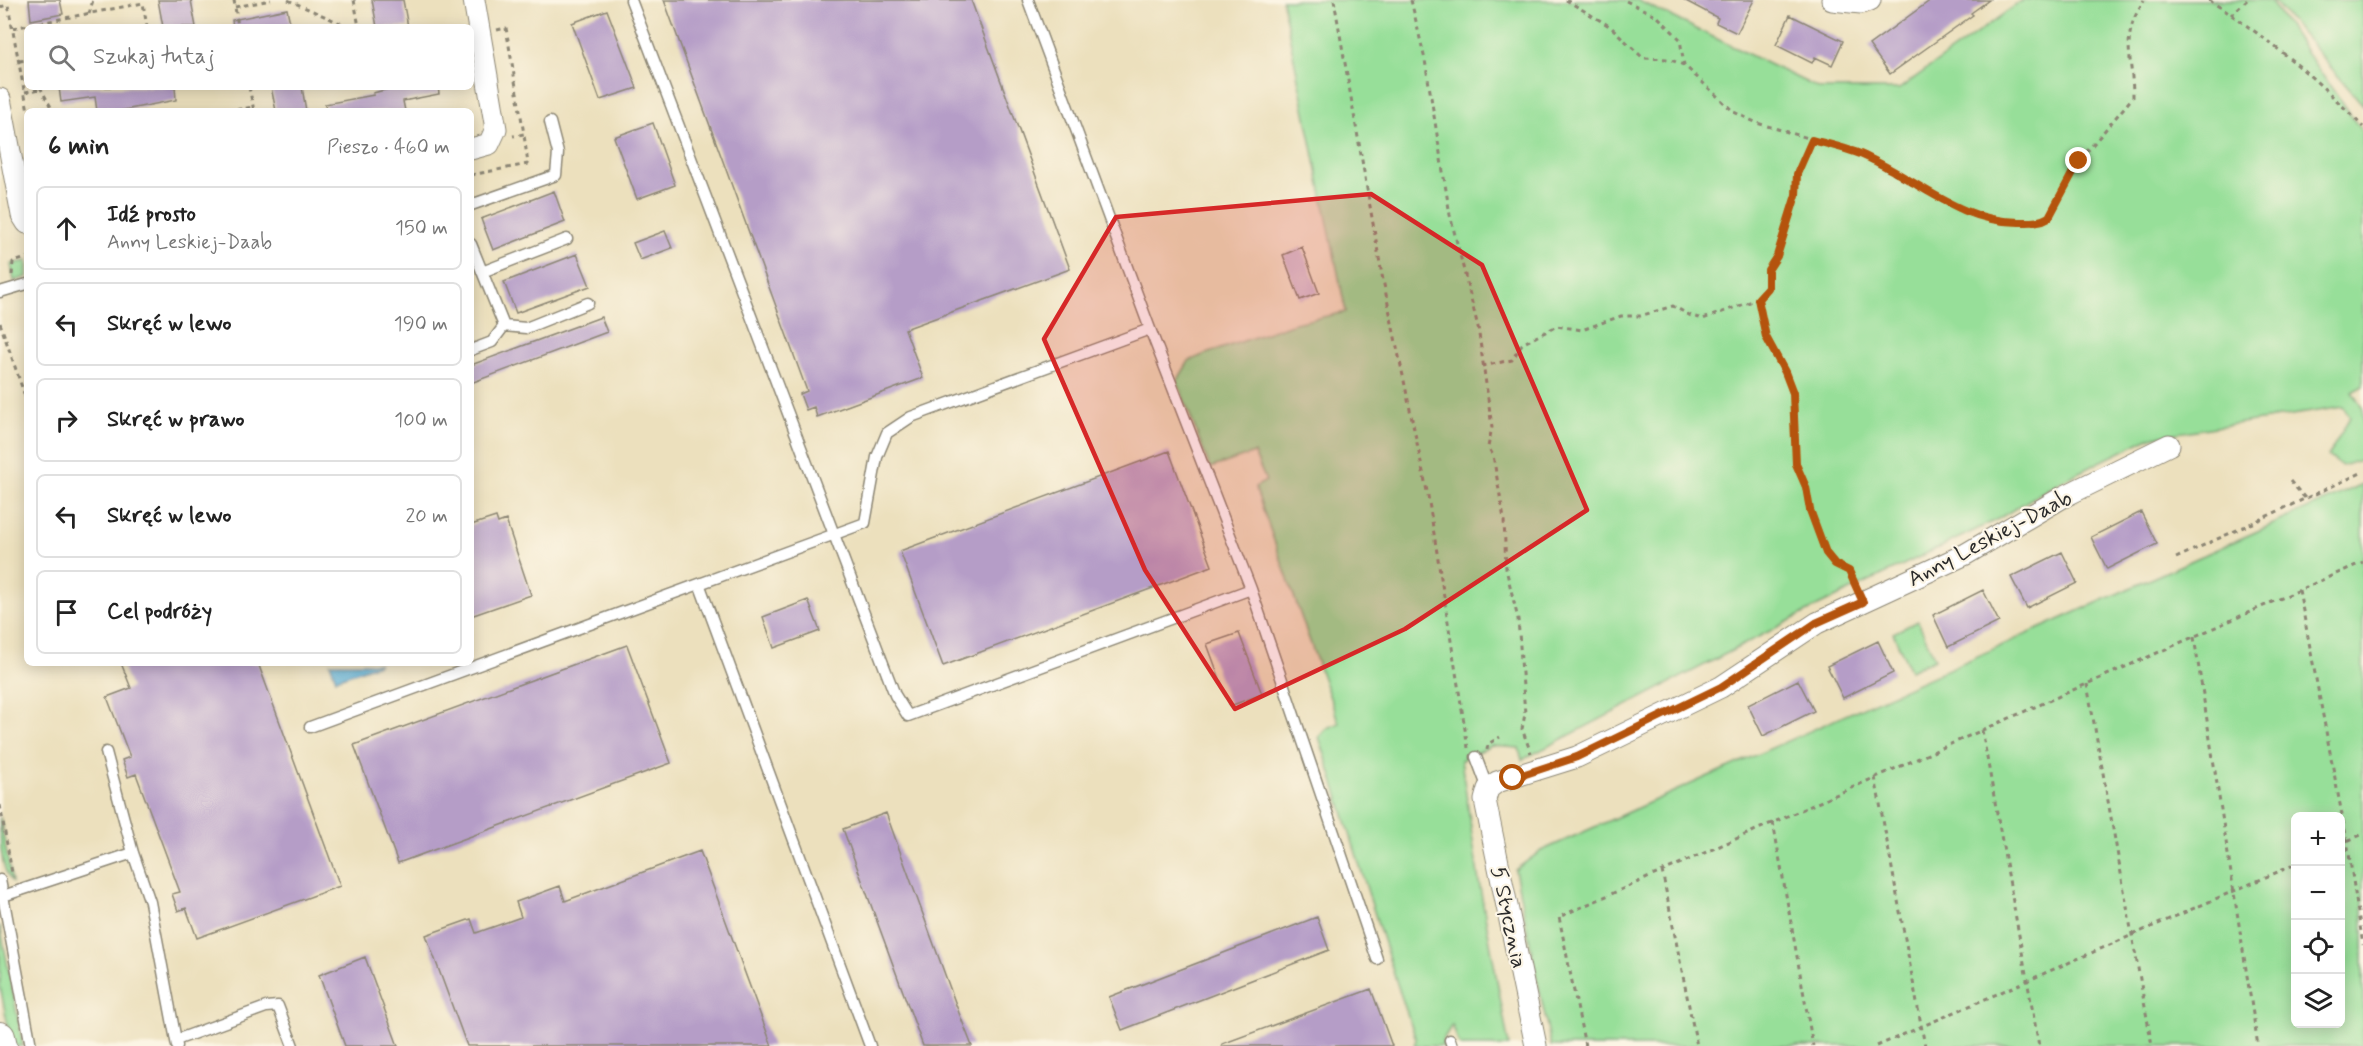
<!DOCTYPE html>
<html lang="pl">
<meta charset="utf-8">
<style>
:root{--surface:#fff;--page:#f6f6f6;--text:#222;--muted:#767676;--line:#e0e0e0}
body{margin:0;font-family:Mynerve,sans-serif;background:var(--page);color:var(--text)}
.controls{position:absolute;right:18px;bottom:18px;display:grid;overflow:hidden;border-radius:9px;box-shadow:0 3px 15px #0003}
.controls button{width:54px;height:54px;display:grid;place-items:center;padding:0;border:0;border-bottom:2px solid var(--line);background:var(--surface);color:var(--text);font:30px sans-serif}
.stop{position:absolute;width:18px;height:18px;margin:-14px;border:4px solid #b45309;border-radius:50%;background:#fff}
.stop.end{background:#b45309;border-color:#fff;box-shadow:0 2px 6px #0008}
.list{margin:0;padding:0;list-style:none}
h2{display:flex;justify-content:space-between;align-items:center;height:78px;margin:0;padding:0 24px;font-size:26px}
h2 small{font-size:20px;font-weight:400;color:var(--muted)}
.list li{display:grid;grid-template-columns:39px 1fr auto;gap:18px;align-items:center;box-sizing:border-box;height:84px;margin:0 12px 12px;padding:0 12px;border:2px solid var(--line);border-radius:9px}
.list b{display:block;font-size:22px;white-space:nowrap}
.list p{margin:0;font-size:20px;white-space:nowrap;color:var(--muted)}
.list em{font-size:20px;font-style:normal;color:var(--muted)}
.icon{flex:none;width:33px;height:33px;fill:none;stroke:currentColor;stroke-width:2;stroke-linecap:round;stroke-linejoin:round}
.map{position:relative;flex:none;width:2363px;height:1046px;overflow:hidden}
.search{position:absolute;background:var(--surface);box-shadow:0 3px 15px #0003;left:24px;top:24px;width:450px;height:66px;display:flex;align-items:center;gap:15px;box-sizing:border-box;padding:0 21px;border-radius:9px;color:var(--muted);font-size:22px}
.panel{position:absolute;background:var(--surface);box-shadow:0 3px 15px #0003;left:24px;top:108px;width:450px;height:558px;border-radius:9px}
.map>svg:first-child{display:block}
.green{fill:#97df99;stroke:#618562;stroke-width:1.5;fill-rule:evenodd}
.water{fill:#5aaed6;stroke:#426c80;stroke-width:1.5}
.building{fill:#b59dc7}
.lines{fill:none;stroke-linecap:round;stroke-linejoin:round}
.service-casing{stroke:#8c8674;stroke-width:13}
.minor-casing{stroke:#8c8674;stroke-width:23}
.secondary-casing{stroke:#8c8674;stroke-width:32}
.path{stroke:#8c8674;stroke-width:3;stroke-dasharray:4.5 4.5;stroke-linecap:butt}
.service{stroke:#fff;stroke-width:10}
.minor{stroke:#fff;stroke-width:21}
.secondary{stroke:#fff;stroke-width:30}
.route{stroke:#b45309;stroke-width:8}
.marked{fill:#d62828;fill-opacity:0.2;stroke:#d62828;stroke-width:4.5;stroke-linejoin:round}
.labels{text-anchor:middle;stroke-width:4.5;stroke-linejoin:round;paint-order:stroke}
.street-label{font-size:22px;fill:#2b2b2b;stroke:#fcf5e5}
</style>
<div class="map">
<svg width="2363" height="1046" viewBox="0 0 2363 1046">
<rect width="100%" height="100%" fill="#fcf5e5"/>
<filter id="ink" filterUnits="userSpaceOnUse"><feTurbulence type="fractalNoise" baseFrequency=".0167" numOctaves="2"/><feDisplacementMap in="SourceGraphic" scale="12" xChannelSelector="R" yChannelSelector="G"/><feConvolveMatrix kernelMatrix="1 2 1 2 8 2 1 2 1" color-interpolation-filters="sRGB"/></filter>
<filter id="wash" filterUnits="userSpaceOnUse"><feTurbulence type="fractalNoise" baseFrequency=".008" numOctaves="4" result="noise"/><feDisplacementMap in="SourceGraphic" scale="24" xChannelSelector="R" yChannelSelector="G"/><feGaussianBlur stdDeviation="1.35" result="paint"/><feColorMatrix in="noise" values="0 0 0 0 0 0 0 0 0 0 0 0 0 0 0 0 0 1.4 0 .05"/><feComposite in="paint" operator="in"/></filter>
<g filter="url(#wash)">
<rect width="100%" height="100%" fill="#ece0bd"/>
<path class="green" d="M1282,0H1637L1820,89H1899L2023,0H2270L2363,133V386L2352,392L2363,409V459L2342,466L2328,456L2350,417L2343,407L2151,437L2059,482L1998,519L1818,606L1522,760L1519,748L1491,746L1461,760L1479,882L1509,1046H1460L1452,1025L1442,1041L1444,1046H1414L1416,1039C1380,939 1353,838 1319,737L1327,728L1339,723L1255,487L1266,481L1254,453L1210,468L1177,381L1189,361L1203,355L1295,323L1346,312Z
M2273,0H2363V105Z
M27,261V277L14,281L11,264Z
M2363,484V1046H1551L1515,870L1541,851ZM2296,816H2340V1024H2296Z
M1918,621L1935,659L1910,670L1893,633Z
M0,817L12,882C0,869 0,837 0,817Z
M0,925L23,1046H12L0,986Z"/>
<path class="water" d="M330,663H379V664L336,679Z"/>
<g id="blocks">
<path class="building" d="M29,0H60L63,14L31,20Z
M158,0H191L196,27H163Z
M372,0H403L408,27H377Z
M664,0H971L1070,269L905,329L923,378L817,417L814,407L806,410L800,394L807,391Z
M1684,0H1754L1737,33L1716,23L1718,18Z
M1931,0H1989L1971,13L1973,15L1890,74L1869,45Z
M287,9L291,27H233L232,20Z
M607,10L637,88L600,100L572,23Z
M1790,15L1843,41L1832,65L1815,57L1812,63L1776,45Z
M59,87H175L176,100L119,111H97L95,97L61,102Z
M271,87H302L306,111H276Z
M389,87H438L439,94L403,101L405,111H326L325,104L374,95L373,93L389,89Z
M653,123L675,185L637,199L614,137Z
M554,191L565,222L493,250L481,219Z
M665,231L672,248L640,260L633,243Z
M1302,247L1319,293L1300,300L1283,255Z
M577,254L590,286L516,313L504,282Z
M601,317L607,332L471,383V365Z
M1169,451L1212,566L943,666L900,551Z
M2141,512L2157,544L2107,569L2091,537Z
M496,517L498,523L506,520L531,595L471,616V525Z
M2062,552L2077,583L2027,608L2011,577Z
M1983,590L1999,622L1948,647L1933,615Z
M808,600L820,631L774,648L763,617Z
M1239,633L1262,694L1230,706L1207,644Z
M1878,641L1893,673L1843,698L1827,666Z
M627,645L671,763L398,863L354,745Z
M121,663H258L340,886L197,938L186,908L178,911L172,894L180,892L136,774L128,777L122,760L130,757L107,697L131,688Z
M1798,680L1814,711L1763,736L1748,705Z
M886,813L959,1013L972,1046H923L843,829Z
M700,851L772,1046H467L426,935L471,919L476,933L521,917L516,902L560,886L565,901Z
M1317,917L1329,950L1122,1030L1109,997Z
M365,957L398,1046H345L319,975Z
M1371,989L1392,1046H1222V1044Z"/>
</g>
</g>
<g filter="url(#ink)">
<use href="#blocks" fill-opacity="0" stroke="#8c8674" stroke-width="1.5"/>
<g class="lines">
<g class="service-casing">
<path id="service" d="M631,0L895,695L908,716L1251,589
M1028,0L1150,329L1251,589L1377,959
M471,205L556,175L558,153L550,122
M471,244L504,326L526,328L588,303
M482,272L567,239
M0,292L27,284
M471,350L492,342L504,326
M700,586L870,1046
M310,727L865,523L877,457L887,433L911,417L1150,329
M106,752L133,853L150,902L177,1046
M1476,757L1488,789
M0,880L31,1046
M3,896L133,853
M176,1040L266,1007L278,1006L293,1046
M1450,1040L1452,1046"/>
</g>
<g class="minor-casing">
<path id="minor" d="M1832,0L1861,3L1870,0
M0,99L22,215L27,223
M471,149L489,144L496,129L474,0
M1536,1046L1485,800L1488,789L1497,782L1577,757L1721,687L1817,623L1966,554L2063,497L2169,445"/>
</g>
<g class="secondary-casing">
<path id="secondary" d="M0,1037L2,1046"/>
</g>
<path class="path" d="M234,0L238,27
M288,0L349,27
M354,0L359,27
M1334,0L1382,275L1428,496L1468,748
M1411,0L1425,60L1450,215L1478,327L1492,427L1488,447L1493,455L1504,519L1506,569L1518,619L1525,714L1522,729L1531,753
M1566,0L1611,27L1643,58L1668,59L1684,65
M2209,0C2265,36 2317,78 2363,127
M1626,1L1657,16L1680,39L1684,65L1734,112L1757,123L1856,152L1915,186L1960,210L1982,217L2015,222L2042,221L2049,217L2079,161L2133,97C2133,55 2119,40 2144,0
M0,7L8,5L28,111
M235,7L271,0
M89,14L93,0
M2231,15L2247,0
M13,28L143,3L147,27
M497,30L506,28L524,134L513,136
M19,61L27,60
M40,87L53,111
M249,87L254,111
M25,92L40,89
M228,111L253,107
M1812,140L1796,174V195L1777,256L1768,270V288L1758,299L1766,337L1785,372L1793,393L1796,464L1806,487L1810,510L1826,553L1835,564L1849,571L1855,584
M471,175L528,164L524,135
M12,275L13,262L27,258
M0,323L27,402
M1482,366L1512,360L1522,344L1557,326L1582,330L1621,316H1640L1673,306L1691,316L1703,319L1758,299
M2290,481L2305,498
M2176,558L2363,472
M2299,590L2347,841L2363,945
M2194,637L2258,1046
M2087,684L2152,1046
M1982,730L2039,1046
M1487,750L1488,744L1500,737
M1875,777L1925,1046
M0,805L12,873
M1773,822L1813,1046
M2340,844L2363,834
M1662,871L1697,1046
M1585,1046L1559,917L2363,562
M1877,1046L2296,864"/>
<use href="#service" class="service"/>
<use href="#minor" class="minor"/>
<use href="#secondary" class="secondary"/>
</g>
</g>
<g class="lines" filter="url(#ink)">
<path class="route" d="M1513,778L1577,757L1721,687L1816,623L1863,602L1849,571L1835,564L1826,553L1810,510L1806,487L1796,464L1793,393L1785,372L1766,337L1758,299L1768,288V270L1777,256L1796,195L1797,174L1812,140C1831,145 1851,149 1869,158C1920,182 1963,224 2023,222C2033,222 2041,222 2049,217L2079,161"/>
</g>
<path class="marked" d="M1371,194L1482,265L1587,510L1405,629L1235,709L1145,570L1044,339L1116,217Z"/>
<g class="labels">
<g class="street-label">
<text transform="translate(1989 537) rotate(-28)" y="8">Anny Leskiej-Daab</text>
<text transform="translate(1510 917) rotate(78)" y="8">5 Stycznia</text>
</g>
</g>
</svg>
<div class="controls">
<button>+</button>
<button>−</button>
<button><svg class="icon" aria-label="locate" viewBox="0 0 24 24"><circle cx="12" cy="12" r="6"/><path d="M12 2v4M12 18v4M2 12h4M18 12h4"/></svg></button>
<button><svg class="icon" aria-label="layers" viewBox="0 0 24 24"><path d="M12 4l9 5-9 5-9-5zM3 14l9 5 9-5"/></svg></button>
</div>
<div class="stop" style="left:1513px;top:778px"></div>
<div class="stop end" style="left:2079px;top:161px"></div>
<div class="search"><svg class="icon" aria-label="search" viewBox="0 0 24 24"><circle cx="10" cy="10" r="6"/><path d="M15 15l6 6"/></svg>Szukaj tutaj</div>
<section class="panel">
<h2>6 min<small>Pieszo · 460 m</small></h2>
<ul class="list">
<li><svg class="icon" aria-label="ahead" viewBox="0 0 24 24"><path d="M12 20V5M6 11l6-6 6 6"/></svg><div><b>Idź prosto</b><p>Anny Leskiej-Daab</p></div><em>150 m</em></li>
<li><svg class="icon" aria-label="left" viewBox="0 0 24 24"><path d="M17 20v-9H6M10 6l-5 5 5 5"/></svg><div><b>Skręć w lewo</b></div><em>190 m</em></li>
<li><svg class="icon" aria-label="right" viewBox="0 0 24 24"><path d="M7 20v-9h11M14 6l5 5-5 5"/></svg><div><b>Skręć w prawo</b></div><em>100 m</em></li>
<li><svg class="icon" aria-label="left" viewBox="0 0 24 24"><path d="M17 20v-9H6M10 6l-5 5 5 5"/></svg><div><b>Skręć w lewo</b></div><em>20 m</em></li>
<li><svg class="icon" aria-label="arrive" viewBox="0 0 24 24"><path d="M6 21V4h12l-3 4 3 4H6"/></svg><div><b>Cel podróży</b></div></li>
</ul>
</section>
</div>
